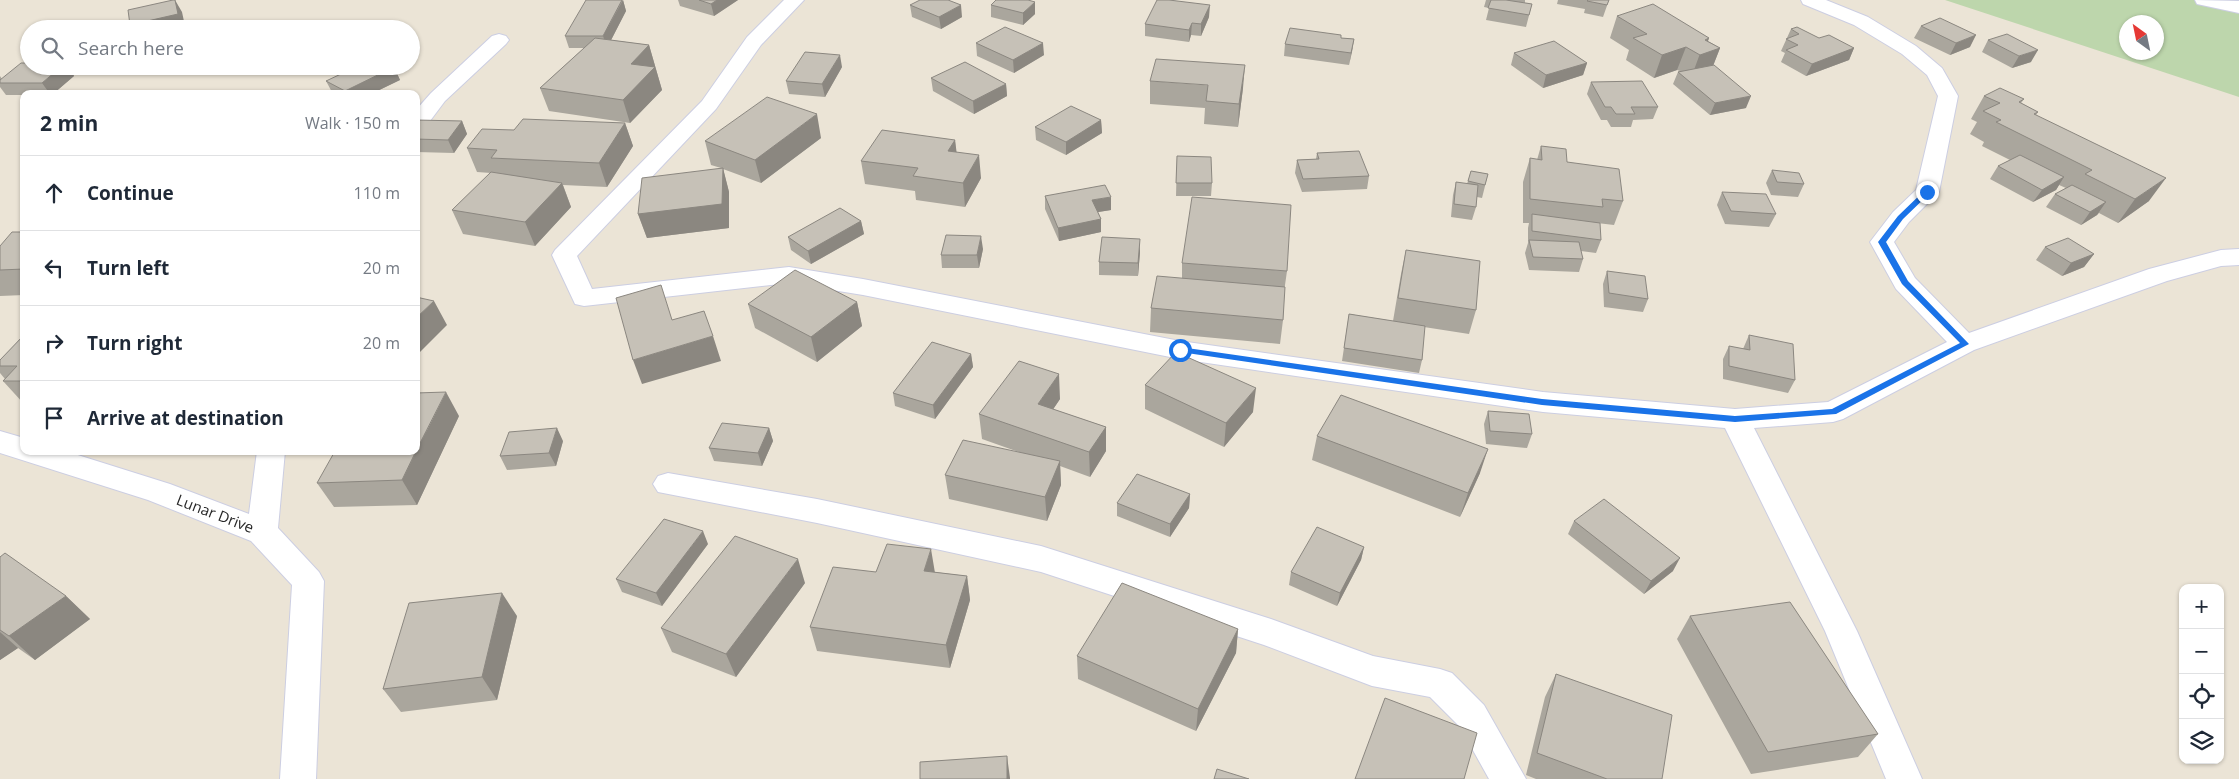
<!DOCTYPE html>
<meta charset="utf-8">
<style>
:root{--surface:#fff;--page:#f6f6f7;--text:#1f2937;--muted:#747a83;--line:#e0e1e3}
body{margin:0;font-family:"Open Sans",sans-serif;background:var(--page);color:var(--text)}
.controls{position:absolute;right:15px;bottom:15px;display:grid;overflow:hidden;border-radius:10px;box-shadow:0 1px 4px #0004}
.controls button{width:45px;height:45px;display:grid;place-items:center;padding:0;border:0;border-bottom:1px solid var(--line);background:var(--surface);color:var(--text);font:25px sans-serif}
.compass{position:absolute;left:2119px;top:15px;width:45px;height:45px;border-radius:50%;background:var(--surface);box-shadow:0 1px 4px #0004;rotate:327deg}
.stop{position:absolute;width:15px;height:15px;margin:-11px;border:4px solid #1a73e8;border-radius:50%;background:#fff}
.stop.end{background:#1a73e8;border-color:#fff;box-shadow:0 1px 5px #0008}
.list{margin:0;padding:0;list-style:none}
h2{display:flex;justify-content:space-between;align-items:center;height:65px;margin:0;padding:0 20px;font-size:21px}
h2 small{font-size:16px;font-weight:400;color:var(--muted)}
.list li{display:grid;grid-template-columns:32px 1fr auto;gap:15px;align-items:center;box-sizing:border-box;height:75px;padding:0 20px;border-top:1px solid var(--line)}
.list b{display:block;font-size:19px;white-space:nowrap}
.list em{font-size:16px;font-style:normal;color:var(--muted)}
.icon{flex:none;width:28px;height:28px;fill:none;stroke:currentColor;stroke-width:2;stroke-linecap:round;stroke-linejoin:round}
.map{position:relative;flex:none;width:2239px;height:779px;overflow:hidden}
.search{position:absolute;background:var(--surface);box-shadow:0 1px 4px #0004;left:20px;top:20px;width:400px;height:55px;display:flex;align-items:center;gap:12px;box-sizing:border-box;padding:0 18px;border-radius:28px;color:var(--muted);font-size:19px}
.panel{position:absolute;background:var(--surface);box-shadow:0 1px 4px #0004;left:20px;top:90px;width:400px;height:365px;border-radius:10px}
.map>svg:first-child{display:block}
.cemetery{fill:#bdd6ac;fill-rule:evenodd}
.lines{fill:none;stroke-linecap:round;stroke-linejoin:round}
.minor-casing{stroke:#cccee2;stroke-width:2}
.minor{fill:#fff;fill-rule:evenodd}
.wall{fill:#aaa69d}
.shaded-wall{fill:#8b8780}
.building{fill:#c6c1b7;stroke:#8b8780}
.route{fill:#1a73e8}
.labels{text-anchor:middle;stroke-width:5;stroke-linejoin:round;paint-order:stroke}
.street-label{font-size:15px;fill:#272727;stroke:#fff}
</style>
<div class="map">
<svg width="2239" height="779" viewBox="0 0 2239 779">
<rect width="100%" height="100%" fill="#ebe4d6"/>
<path class="cemetery" d="M1945,0H2239V97ZM2126,22H2156V52H2126Z"/>
<g class="lines">
<g class="minor-casing">
<path id="minor" d="M784,0H804L761,45L716,109L577,256L592,289L789,267L863,279L1180,341L1543,392L1735,409L1828,402L1947,342L1896,289L1870,242L1893,212L1916,190L1938,96L1927,75L1902,54L1854,25L1803,4L1801,0H1826L1868,17L1916,46L1942,68L1958,96L1939,192L1909,222L1894,242L1915,278L1969,333L2149,269L2221,250L2239,249V265L2221,266L2167,281L1974,350L1843,419L1833,422L1754,428L1857,631L1922,779H1886L1825,631L1725,428L1543,412L1180,359L863,295L789,283L584,306L575,304L552,255L555,250L702,101L747,37Z
M2195,0L2239,1V13L2197,4Z
M499,34L506,36L509,40L506,44L445,101L424,129L416,130V110L431,93L492,36Z
M0,431L24,438V451H65L170,484L249,514L257,451H285L278,528L319,572L324,581L316,779H280L292,585L251,541L148,500L0,453Z
M668,473L817,499L1041,546L1271,619L1373,656L1440,669L1452,673L1484,705L1526,779H1489L1460,727L1430,697L1372,686L1264,645L1041,572L817,523L658,492L653,484L658,476Z"/>
</g>
<use href="#minor" class="minor"/>
</g>
<path class="wall" d="M623,0L626,11L611,40L649,45L662,90L630,123L549,111L540,88L584,48H569L565,36Z
M678,0H738L714,16L680,6Z
M1486,0H1525V3L1532,4L1526,27L1486,20L1489,8L1484,7Z
M1558,0H1609L1603,17L1584,13L1585,9L1557,4Z
M910,5L962,17L941,29L912,17Z
M991,5L1035,14L1023,25L991,17Z
M1617,16L1709,38L1708,41L1720,48L1713,66L1746,108L1710,115L1673,84L1678,72L1680,71L1677,70L1654,78L1626,60L1629,50L1610,38Z
M1209,17L1201,36L1191,35L1189,42L1145,36V24Z
M1921,26L1970,47L1950,55L1914,38Z
M1791,29L1819,38L1854,48L1849,60L1806,76L1781,62L1785,53L1781,51Z
M1341,38L1354,39L1349,65L1284,56L1285,44Z
M1988,40L2031,62L2012,68L1982,52Z
M976,43L1044,55L1014,73L977,56Z
M1514,53L1587,63L1583,75L1543,88L1511,65Z
M29,66H68L74,76L53,94H24V95H6L0,87V76L2,79Z
M394,67L400,80L371,94H333L326,81Z
M842,67L825,97L789,94L786,81Z
M931,78L1006,84L1007,96L974,114L933,91Z
M1150,81L1243,88L1238,127L1204,124L1205,108L1150,104Z
M1591,82L1658,107L1653,119L1633,120L1631,127H1611L1607,120H1601L1587,94Z
M1984,96L2024,99L2021,103L2038,112L2036,115L2149,201L2118,223L2099,213L2097,215L2081,225L2046,207L2055,194L2066,188L2059,185L2056,190L2033,202L1990,179L1998,166L2010,160L1982,146L1984,142L1970,134L1977,122L1971,119Z
M416,120L462,121L467,134L454,153L416,152Z
M1101,120L1102,133L1066,155L1036,140L1035,127Z
M625,123L633,146L607,187L563,185L571,207L535,246L463,234L452,210L491,173L477,172L467,148L514,130Z
M821,138L761,183L723,169L729,192V228L647,238L638,214L721,168L711,165L705,141Z
M955,140L956,152L981,178L965,207L916,200L915,191L865,184L861,161Z
M1541,146L1567,162L1623,201L1614,225L1597,223L1601,240L1596,253L1581,251L1583,259L1579,272L1529,270L1525,253L1528,243V228L1529,223H1523V182L1530,158L1537,160Z
M1317,153L1369,176L1367,189L1302,192L1295,173L1297,160L1316,159Z
M1177,156L1212,183L1211,196H1176Z
M1772,170L1804,184L1798,197L1771,195L1766,183Z
M1471,171L1488,174L1482,198L1477,197L1476,207L1472,220L1451,217L1453,195L1456,182L1467,184Z
M1722,192L1776,214L1769,227L1725,224L1717,205Z
M1045,196L1111,210L1098,212L1101,219V232L1059,241L1045,209Z
M861,221L864,234L811,264L791,250L788,237Z
M24,232V295L0,296V246Z
M2045,247L2094,254L2084,267L2062,276L2036,260Z
M983,249L979,268H942L941,255Z
M1406,250L1476,310L1469,334L1424,327L1422,360L1419,373L1342,361L1349,314L1393,321L1401,274Z
M1140,252L1138,276L1099,275V262Z
M1182,263L1287,271L1284,292L1283,320L1280,344L1150,332L1151,308L1182,278Z
M1607,271L1648,299L1643,312L1604,307L1603,284Z
M857,302L862,326L817,362L755,328L748,304Z
M24,335V404L3,381L5,379L0,373V360Z
M1749,335L1795,380L1788,393L1723,379V359L1729,346L1743,349Z
M971,354L973,367L935,419L895,406L893,393Z
M1145,385L1253,412L1224,447L1145,409Z
M1060,399L1053,409L1106,427V451L1090,477L1060,466L1061,485L1047,521L949,499L945,475L1019,452L982,439L979,414Z
M1488,411L1532,434L1527,448L1486,444L1484,424Z
M459,416L417,505L334,507L317,483Z
M769,428L773,441L762,466L714,461L709,448Z
M1317,436L1480,473L1460,517L1312,460Z
M563,441L556,466L507,470L500,456Z
M1190,494L1189,508L1170,537L1117,516V503Z
M1574,521L1673,571L1644,594L1568,534Z
M708,544L662,606L622,592L616,579Z
M1364,547L1361,560L1337,606L1289,585L1291,572Z
M0,556L66,596L90,619L35,660L18,648L0,660Z
M876,572H935L967,576L970,600L950,668L817,651L810,627Z
M805,583L736,677L672,652L661,628Z
M517,616L497,700L401,712L383,689Z
M1690,616L1878,734L1858,757L1751,774L1677,639Z
M1238,629L1236,653L1196,731L1078,679L1077,656Z
M1556,674L1662,779H1536L1526,775L1545,697Z"/>
<path class="shaded-wall" d="M175,0L182,12L185,26L175,29H132L130,25Z
M623,0L626,11L607,48L603,36Z
M717,0H738L714,16L711,4Z
M1035,2V14L1023,25V13Z
M961,5L962,17L941,29L939,17Z
M1210,5L1209,17L1201,36V24Z
M1192,23L1191,35L1189,42V30Z
M1976,35L1970,47L1950,55L1956,43Z
M1709,38L1703,54L1720,48L1711,71L1691,78L1705,40Z
M1354,39L1352,52L1349,65L1351,53Z
M1043,43L1044,55L1014,73L1013,60Z
M649,45L662,90L630,123L623,100L631,64Z
M1686,47L1677,70L1654,78L1662,55Z
M1854,48L1849,60L1806,76L1812,64Z
M2038,50L2031,62L2012,68L2019,56Z
M840,55L842,67L825,97L822,84Z
M1587,63L1583,75L1543,88L1546,75Z
M1245,65L1243,88L1238,127L1239,104Z
M62,66H68L74,76L53,94H50L42,83Z
M228,66H264L232,74Z
M394,67L400,80L371,94H347L345,91Z
M1006,84L1007,96L974,114L973,101Z
M1751,96L1746,108L1710,115L1715,103Z
M817,114L821,138L761,183L755,160Z
M1101,120L1102,133L1066,155V142Z
M462,121L467,134L454,153L448,140Z
M625,123L633,146L607,187L599,163Z
M955,140L958,163L948,151Z
M979,155L981,178L965,207L963,183Z
M723,168L729,192V228L647,238L638,214Z
M2064,177L2056,190L2033,202L2042,190Z
M2166,178L2149,201L2118,223L2135,199Z
M562,183L571,207L535,246L525,222Z
M1111,197V210L1092,213V200Z
M2106,202L2097,215L2081,225L2090,212Z
M1101,219V232L1059,241L1058,228Z
M861,221L864,234L811,264L808,251Z
M981,236L983,249L979,268L977,255Z
M1140,239V252L1138,276V263Z
M2094,254L2084,267L2062,276L2071,263Z
M434,301L447,325L416,356V318Z
M857,302L862,326L817,362L811,337Z
M713,336L721,361L642,384L633,360Z
M971,354L973,367L935,419L933,405Z
M1059,374L1060,399L1040,429L1038,404Z
M1256,388L1253,412L1224,447L1226,423Z
M446,392L459,416L417,505L402,480Z
M1106,427V451L1090,477L1089,452Z
M557,428L563,441L556,466L549,453Z
M769,428L773,441L762,466L758,453Z
M1488,449L1480,473L1460,517L1468,493Z
M1060,461L1061,485L1047,521L1045,497Z
M1190,494L1189,508L1170,537V524Z
M703,531L708,544L662,606L656,593Z
M1364,547L1361,560L1337,606L1340,593Z
M931,549L935,573L924,571Z
M1680,558L1673,571L1644,594L1651,581Z
M798,559L805,583L736,677L726,654Z
M967,576L970,600L950,668L946,645Z
M502,593L517,616L497,700L482,677Z
M66,596L90,619L35,660L9,636Z
M1238,629L1236,653L1196,731L1198,709Z
M0,632L18,648L0,660Z
M1007,756L1010,778V779H1007Z"/>
<path class="building" d="M173,0H175L178,14L130,25L128,10Z
M586,0H622L603,36H565Z
M699,0H717L711,4Z
M920,0H948L961,5L939,17L910,5Z
M996,0H1028L1035,2L1023,13L991,5Z
M1157,0H1169L1210,5L1201,24L1192,23L1189,30L1145,24Z
M1491,0H1506L1532,4L1529,15L1488,8Z
M1588,0H1609L1607,5L1587,1Z
M1653,4L1709,38L1705,40L1720,48L1700,55L1686,47L1662,55L1633,38L1647,34L1617,16Z
M1940,18L1976,35L1956,43L1921,26Z
M1005,27L1043,43L1013,60L976,43Z
M1797,27L1819,38L1829,35L1854,48L1812,64L1786,50L1798,45L1786,39L1799,34L1791,29Z
M1290,28L1341,35V38L1354,39L1351,53L1285,44Z
M2007,34L2038,50L2019,56L1988,40Z
M595,38L649,45L631,64L655,67L623,100L540,88Z
M1554,41L1587,63L1546,75L1514,53Z
M805,52L840,55L822,84L786,81Z
M1156,59L1245,65L1239,104L1206,101L1208,85L1150,81Z
M965,62L1006,84L973,101L931,78Z
M21,63H29V66H62L42,83H0V80Z
M1714,65L1751,96L1715,103L1678,72Z
M358,66H392L394,67L345,91L326,81Z
M1642,81L1658,107H1631L1635,114H1616L1611,107H1605L1591,82Z
M2000,88L2024,99L2019,102L2038,112L2034,114L2166,178L2135,199L2085,174L2092,170L1996,122L2001,120L1983,111L2000,103L1984,96Z
M767,97L817,114L755,160L705,141Z
M1071,106L1101,120L1066,142L1035,127Z
M523,119L625,123L599,163L491,158L497,150L467,148L482,129L514,130Z
M416,120L462,121L448,140L416,139Z
M882,130L955,140L948,151L979,155L963,183L913,176L918,168L861,161Z
M1541,146L1566,149L1567,162L1619,169L1623,201L1602,199L1603,207L1530,199V158L1542,160Z
M1359,151L1369,176L1303,179L1297,160L1319,159L1317,153Z
M2020,155L2064,177L2042,190L1998,166Z
M1177,156L1211,157L1212,183H1176Z
M723,168L722,204L638,214L642,178Z
M1772,170L1799,173L1804,184L1777,182Z
M1471,171L1488,174L1485,185L1468,181Z
M491,172L562,183L525,222L452,210Z
M1456,182L1478,185L1476,207L1454,204Z
M1105,185L1111,197L1092,200L1101,219L1058,228L1045,196Z
M2072,185L2106,202L2090,212L2055,194Z
M1722,192L1766,194L1776,214L1731,211Z
M1192,197L1291,205L1287,271L1182,263Z
M840,208L861,221L808,251L788,237Z
M1532,214L1600,223L1601,240L1532,231Z
M12,232H24V269L0,270V246Z
M946,235L981,236L977,255H941Z
M1102,237L1140,239L1138,263L1099,262Z
M2068,238L2094,254L2071,263L2045,247Z
M1529,240L1579,242L1583,259L1533,257Z
M1406,250L1480,261L1476,310L1398,298Z
M795,270L857,302L811,337L748,304Z
M1607,271L1645,276L1648,299L1609,293Z
M1157,276L1285,287L1283,320L1151,308Z
M661,285L672,320L704,311L713,336L633,360L616,298Z
M416,297L434,301L416,318Z
M1349,314L1425,326L1422,360L1344,348Z
M24,335V381H3L17,366H0V360Z
M1749,335L1793,344L1795,380L1729,366V346L1750,350Z
M932,342L971,354L933,405L893,393Z
M1176,352L1256,388L1226,423L1145,385Z
M1019,361L1059,374L1038,404L1106,427L1089,452L979,414Z
M446,392L416,451V393Z
M1341,395L1488,449L1468,493L1317,436Z
M1488,411L1529,414L1532,434L1490,431Z
M722,423L769,428L758,453L709,448Z
M557,428L549,453L500,456L509,432Z
M963,440L1060,461L1045,497L945,475Z
M335,451H416L402,480L317,483Z
M1137,474L1190,494L1170,524L1117,503Z
M1604,499L1680,558L1651,581L1574,521Z
M664,519L703,531L656,593L616,579Z
M1317,527L1364,547L1340,593L1291,572Z
M735,536L798,559L726,654L661,628Z
M887,544L931,549L924,571L967,576L946,645L810,627L833,567L876,572Z
M5,553L66,596L9,636L0,630V557Z
M1122,583L1238,629L1198,709L1077,656Z
M502,593L482,677L383,689L409,603Z
M1790,602L1878,734L1768,752L1690,616Z
M1556,674L1672,715L1662,779H1607L1537,753Z
M1385,698L1477,733L1464,779H1355Z
M1007,756V779H920V762Z
M1217,769L1249,779H1214Z"/>
<path class="route" d="M1925,190L1931,192L1903,219L1886,242L1908,281L1969,344L1836,414L1735,422L1542,405L1180,352L1176,350L1180,347L1542,399L1735,416L1832,409L1960,343L1902,284L1878,242L1898,216Z"/>
<g class="labels">
<g class="street-label">
<text transform="translate(215 514) rotate(21)" y="5">Lunar Drive</text>
</g>
</g>
</svg>
<div class="controls">
<button>+</button>
<button>−</button>
<button><svg class="icon" aria-label="locate" viewBox="0 0 24 24"><circle cx="12" cy="12" r="6"/><path d="M12 2v4M12 18v4M2 12h4M18 12h4"/></svg></button>
<button><svg class="icon" aria-label="layers" viewBox="0 0 24 24"><path d="M12 4l9 5-9 5-9-5zM3 14l9 5 9-5"/></svg></button>
</div>
<svg class="compass" viewBox="-18 -18 36 36"><path d="M0-13l5 13h-10z" fill="#e53935"/><path d="M0 13l5-13h-10z" fill="#747a83"/></svg>
<div class="stop" style="left:1180px;top:350px"></div>
<div class="stop end" style="left:1927px;top:192px"></div>
<div class="search"><svg class="icon" aria-label="search" viewBox="0 0 24 24"><circle cx="10" cy="10" r="6"/><path d="M15 15l6 6"/></svg>Search here</div>
<section class="panel">
<h2>2 min<small>Walk · 150 m</small></h2>
<ul class="list">
<li><svg class="icon" aria-label="ahead" viewBox="0 0 24 24"><path d="M12 20V5M6 11l6-6 6 6"/></svg><div><b>Continue</b></div><em>110 m</em></li>
<li><svg class="icon" aria-label="left" viewBox="0 0 24 24"><path d="M17 20v-9H6M10 6l-5 5 5 5"/></svg><div><b>Turn left</b></div><em>20 m</em></li>
<li><svg class="icon" aria-label="right" viewBox="0 0 24 24"><path d="M7 20v-9h11M14 6l5 5-5 5"/></svg><div><b>Turn right</b></div><em>20 m</em></li>
<li><svg class="icon" aria-label="arrive" viewBox="0 0 24 24"><path d="M6 21V4h12l-3 4 3 4H6"/></svg><div><b>Arrive at destination</b></div></li>
</ul>
</section>
</div>
